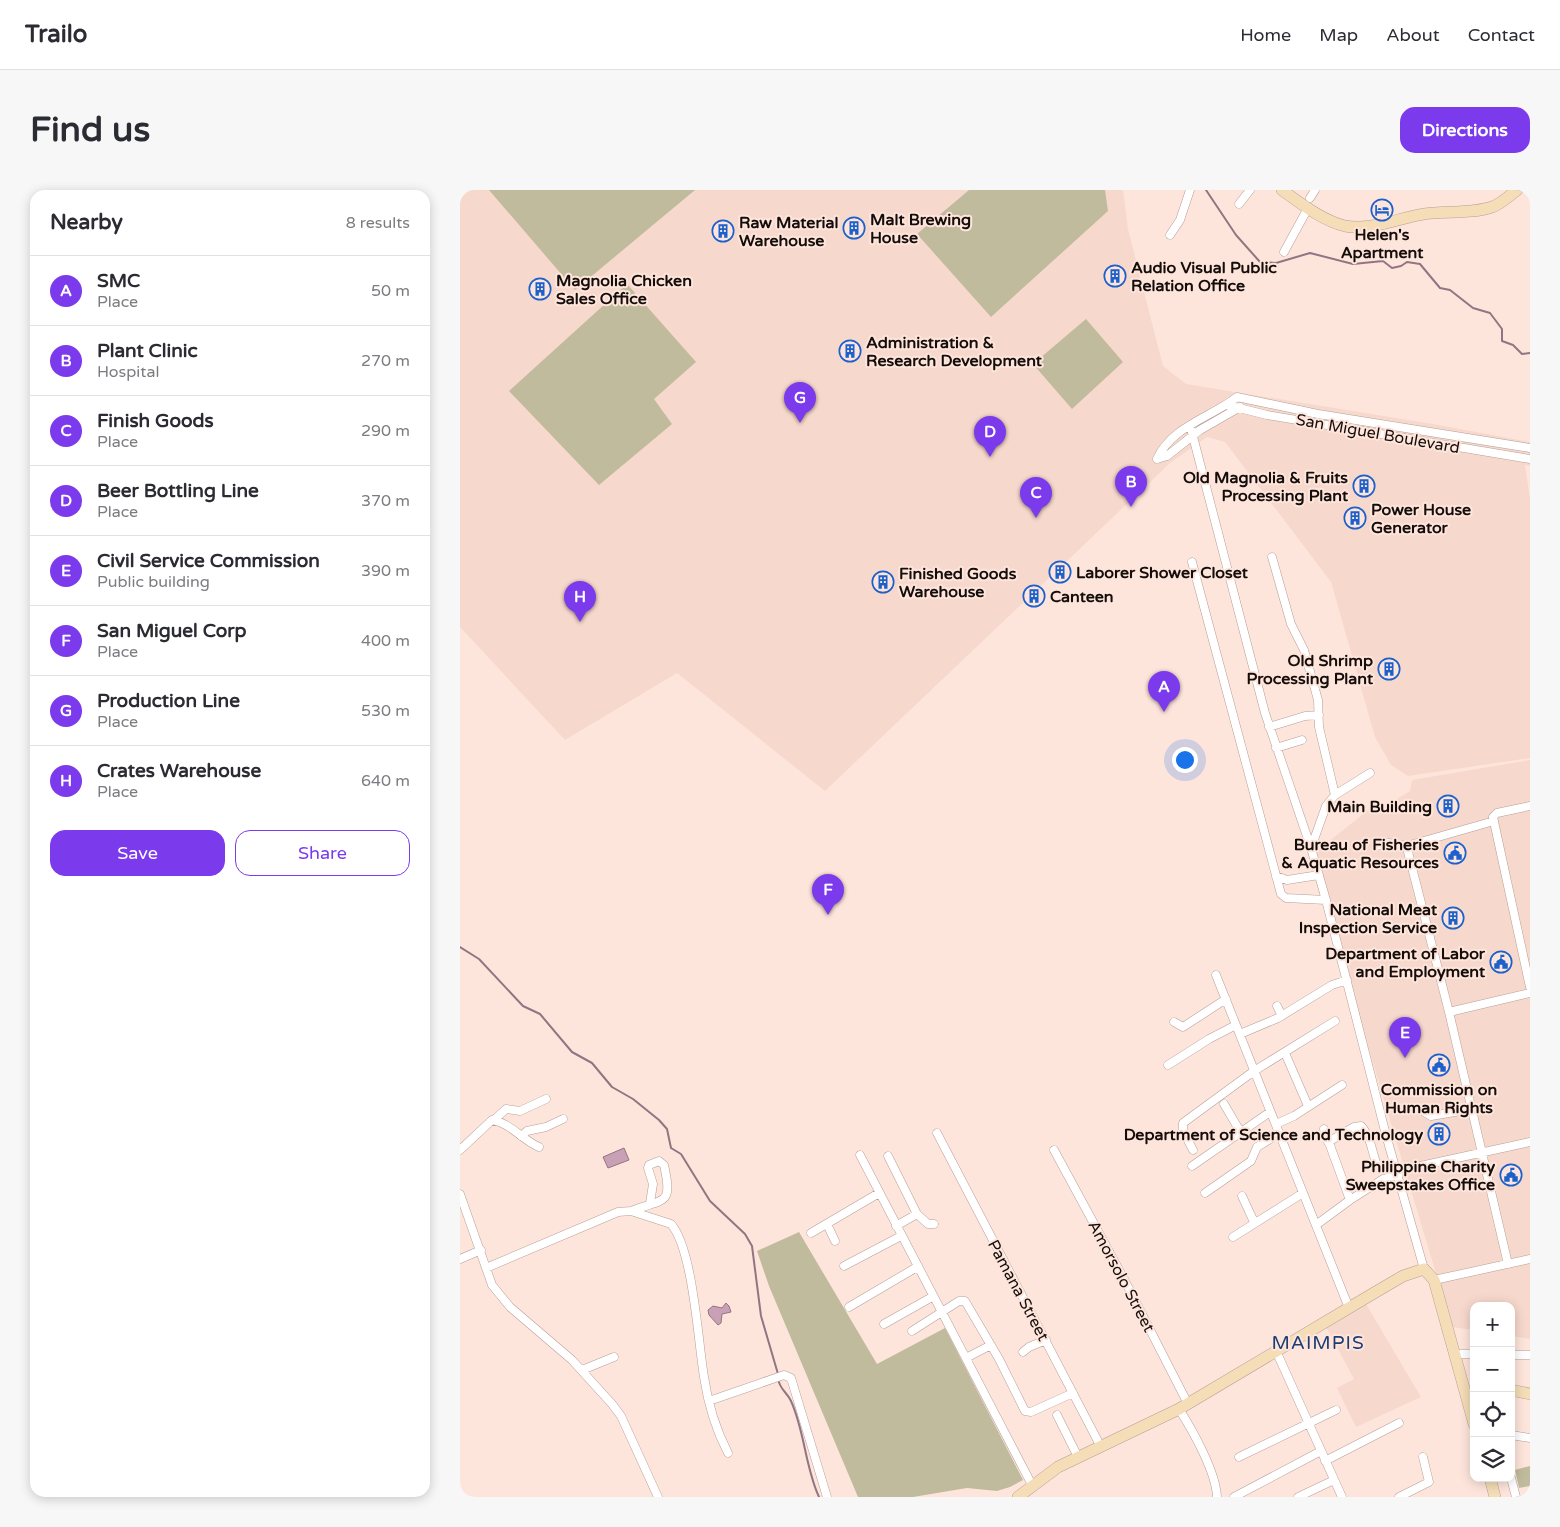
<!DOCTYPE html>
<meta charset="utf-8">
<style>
:root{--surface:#fff;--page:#f7f7f7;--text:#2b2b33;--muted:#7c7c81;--line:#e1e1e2;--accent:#7c3aed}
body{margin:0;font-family:"Varela Round",sans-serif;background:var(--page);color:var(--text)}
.controls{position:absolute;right:15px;bottom:15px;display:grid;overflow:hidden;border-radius:10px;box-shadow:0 2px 12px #0003}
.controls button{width:45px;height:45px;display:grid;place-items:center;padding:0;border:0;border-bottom:1px solid var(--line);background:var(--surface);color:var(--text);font:25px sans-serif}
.you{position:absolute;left:724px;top:569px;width:18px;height:18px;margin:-12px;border:4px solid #fff;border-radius:50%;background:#1a73e8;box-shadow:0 0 0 8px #1a73e833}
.badge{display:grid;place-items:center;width:32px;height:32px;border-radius:50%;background:var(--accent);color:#fff;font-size:16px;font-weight:700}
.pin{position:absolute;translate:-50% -41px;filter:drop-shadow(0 1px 2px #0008)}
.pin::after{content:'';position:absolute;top:26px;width:18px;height:15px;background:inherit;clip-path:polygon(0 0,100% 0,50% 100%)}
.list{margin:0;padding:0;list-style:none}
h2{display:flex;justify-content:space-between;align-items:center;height:65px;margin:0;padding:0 20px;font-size:21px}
h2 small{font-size:16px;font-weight:400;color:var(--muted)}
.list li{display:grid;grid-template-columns:32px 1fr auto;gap:15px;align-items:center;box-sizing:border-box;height:70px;padding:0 20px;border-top:1px solid var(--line)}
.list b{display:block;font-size:19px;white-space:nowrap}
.list p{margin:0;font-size:16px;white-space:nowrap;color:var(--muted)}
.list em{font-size:16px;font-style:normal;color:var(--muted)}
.actions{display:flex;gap:10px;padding:15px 20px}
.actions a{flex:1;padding:11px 0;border:1px solid var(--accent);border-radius:15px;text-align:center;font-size:18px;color:var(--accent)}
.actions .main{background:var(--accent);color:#fff}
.icon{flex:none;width:28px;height:28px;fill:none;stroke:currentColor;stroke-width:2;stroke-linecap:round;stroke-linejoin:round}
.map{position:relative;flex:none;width:1070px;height:1307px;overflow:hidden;border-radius:15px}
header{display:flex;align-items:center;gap:30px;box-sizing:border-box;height:70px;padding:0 25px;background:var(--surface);border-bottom:1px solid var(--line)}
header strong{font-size:24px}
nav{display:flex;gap:28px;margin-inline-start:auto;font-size:18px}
.intro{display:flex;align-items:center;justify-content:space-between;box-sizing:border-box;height:120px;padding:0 30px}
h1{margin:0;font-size:35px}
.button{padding:12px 22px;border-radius:15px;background:var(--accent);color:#fff;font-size:18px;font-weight:700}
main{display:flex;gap:30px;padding:0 30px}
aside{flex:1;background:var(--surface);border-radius:15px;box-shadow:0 2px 12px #0003}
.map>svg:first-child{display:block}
.built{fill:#f7d8cc}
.green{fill:#c1bb9d}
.water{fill:#c8a1b6;stroke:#927582}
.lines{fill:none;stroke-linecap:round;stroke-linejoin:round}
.stream{stroke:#927582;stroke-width:2}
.street-casing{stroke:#b69f97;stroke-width:9}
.secondary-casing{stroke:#b69f97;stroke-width:12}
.street{stroke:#fff;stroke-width:8}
.secondary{stroke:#f4ddb7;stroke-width:11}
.labels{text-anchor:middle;stroke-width:4;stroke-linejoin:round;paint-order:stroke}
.poi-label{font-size:16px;font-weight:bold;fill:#140d0a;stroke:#fee5dc;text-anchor:start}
.street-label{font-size:16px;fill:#140d0a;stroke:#fee5dc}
.quarter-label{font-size:19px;letter-spacing:1px;fill:#1c3d72;stroke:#fee5dc}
</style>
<header>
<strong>Trailo</strong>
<nav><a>Home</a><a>Map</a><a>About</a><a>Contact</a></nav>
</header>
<div class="intro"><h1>Find us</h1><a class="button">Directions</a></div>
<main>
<aside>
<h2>Nearby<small>8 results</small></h2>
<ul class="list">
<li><span class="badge">A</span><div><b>SMC</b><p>Place</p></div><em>50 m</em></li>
<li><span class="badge">B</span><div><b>Plant Clinic</b><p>Hospital</p></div><em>270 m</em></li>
<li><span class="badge">C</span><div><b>Finish Goods</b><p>Place</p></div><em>290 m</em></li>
<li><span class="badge">D</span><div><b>Beer Bottling Line</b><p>Place</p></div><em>370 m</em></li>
<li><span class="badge">E</span><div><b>Civil Service Commission</b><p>Public building</p></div><em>390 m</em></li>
<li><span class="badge">F</span><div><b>San Miguel Corp</b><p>Place</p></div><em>400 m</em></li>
<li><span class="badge">G</span><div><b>Production Line</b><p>Place</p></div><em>530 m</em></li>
<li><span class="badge">H</span><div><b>Crates Warehouse</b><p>Place</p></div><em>640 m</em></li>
</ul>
<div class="actions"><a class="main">Save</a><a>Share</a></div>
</aside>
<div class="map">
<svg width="1070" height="1307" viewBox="0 0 1070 1307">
<rect width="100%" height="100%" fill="#fee5dc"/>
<path class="built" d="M0,0H663L668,39L703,176L726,194L973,234L1070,252V276L1065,275L1070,309V568L948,586L931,575L915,547L871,392L765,252L747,247L710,273L365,601L217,483L105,550L0,437Z
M1070,570V1149L1051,1146V1116H1014V1140L992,1137L851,666L908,620L930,613L950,601L952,590Z
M906,1114L961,1207L896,1237L877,1198L894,1189L866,1137Z"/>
<path class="green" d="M29,0H235L115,100Z
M509,0H645L648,21L531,127L457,44Z
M167,94L236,172L194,209L212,234L139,295L49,201Z
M626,129L663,172L612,219L573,174Z
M339,1042L417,1174L485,1138L563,1290L550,1297L537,1301L507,1298L453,1307H398L309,1096L297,1061Z
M1070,1276V1296L1059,1298L1055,1280Z"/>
<path class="water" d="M164,958L169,970L148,978L143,967Z
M266,1113L269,1116L271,1122L262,1124L261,1133L258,1135L249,1125L248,1120L253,1116L262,1118Z"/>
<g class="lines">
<path class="stream" d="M746,0L776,45L800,72L816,73L850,63L893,74L923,71L932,78L941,76L947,72L960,74L980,98L990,100L1013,118L1030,123L1042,139V151L1053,155L1062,164L1070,163
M0,757L19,769L63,816L80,824L112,862L132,873L152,897L173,909L199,930L207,939L211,958L221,964L250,1011L285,1044L292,1056L301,1126L318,1184
M318,1188C319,1199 327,1202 331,1211C345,1242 345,1277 359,1307"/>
<g class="street-casing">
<path id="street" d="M850,8L855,0
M779,14L790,0
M710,45L720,30L730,0
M824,62L848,18
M767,215L807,225L1070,269
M730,235L805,523L851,658L866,710L926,945L964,1079
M697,269C712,236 750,228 777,207L858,224L1070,258
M697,269L707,266L740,240L780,217
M812,367L831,434L844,460L858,510L859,537L875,605L866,616L851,658
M732,372L821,704L826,708L866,710
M809,537L845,526L859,525
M816,558L842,550
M875,605L910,583
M1070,616L1037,623L1033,627L1070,797
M1034,631L950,655L947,658L989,822L1048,1074
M916,656L928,653L948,656
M816,686L827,690L859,685
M756,785L889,1118
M817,816L822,826
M989,822L1070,803
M714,832L723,837L766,809
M780,844L818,828L872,795L887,790
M825,863L848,916
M708,875L749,849L776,835
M764,914L781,943
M961,920L971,926L1012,919
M34,930L46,919L60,921L86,909
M816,934L834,926L882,895
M477,943L641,1257
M61,946L67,941L86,937L103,929
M868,952L894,937L901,936C911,946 912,963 917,975L936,978
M0,960L32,930C51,933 62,950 79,957
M594,960L665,1091L728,1214
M733,960L723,941V933L794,881L875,831
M400,965L572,1295
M428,966L457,1024
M732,976L810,922
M956,977L1070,952
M745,1003L791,971L797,957L820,943
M0,1004L32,1095L50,1117L112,1170L152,1214L161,1226L198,1307
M782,1006L794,1032
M890,1010L923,989L938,985
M171,1021C205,1008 213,1016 204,975L199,971L189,975L188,978L193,994L190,1013
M367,1034L375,1051
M856,1035L890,1010L864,939
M436,1036L457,1024L468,1034H474
M351,1043L419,1003
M773,1047L843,1003
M0,1069L21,1060
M384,1076L441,1046
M26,1078L158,1022L171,1021L211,1034C233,1059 238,1151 244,1187C248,1214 255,1238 268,1263
M974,1090L1070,1069
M389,1117L457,1077
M424,1134L472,1107
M452,1141L499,1111H505L539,1169L565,1221L571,1222L613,1203
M563,1162L569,1157L586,1150
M817,1163L882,1307
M995,1164H1014
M1051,1165H1070
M506,1168L531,1155
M122,1180L154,1167
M249,1211L324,1185L331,1188L367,1307
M719,1219C733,1241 756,1282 757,1307
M597,1225L618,1267
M1051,1245L1070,1248
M779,1267L876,1220
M865,1271L939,1233
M1051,1288L1056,1307
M774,1307L861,1261
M838,1307L874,1290
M939,1307L969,1292L963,1267"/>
</g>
<g class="secondary-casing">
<path id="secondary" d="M822,0C840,13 863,31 885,36C911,41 938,28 964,24C986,21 1011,24 1032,17C1041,14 1049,6 1057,0
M1051,1200L1070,1204
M1030,1288L1035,1307
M558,1307L598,1277L719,1219L914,1103L943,1086L964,1079L974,1090L1014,1234"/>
</g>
<use href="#street" class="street"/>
<use href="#secondary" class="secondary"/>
</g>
<defs>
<g id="hotel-ring" transform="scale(1.125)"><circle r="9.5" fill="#fee5dc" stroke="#1b60cb" stroke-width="1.5"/><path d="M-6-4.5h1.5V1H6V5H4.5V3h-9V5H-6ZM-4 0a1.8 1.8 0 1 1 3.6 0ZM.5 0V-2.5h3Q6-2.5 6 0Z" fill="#1b60cb"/></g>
<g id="building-ring" transform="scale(1.125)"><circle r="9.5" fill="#fee5dc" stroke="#1b60cb" stroke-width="1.5"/><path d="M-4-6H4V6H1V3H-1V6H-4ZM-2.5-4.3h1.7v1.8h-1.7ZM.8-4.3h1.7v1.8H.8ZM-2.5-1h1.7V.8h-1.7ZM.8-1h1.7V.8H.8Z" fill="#1b60cb"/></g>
<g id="civic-ring" transform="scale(1.125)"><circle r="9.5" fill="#fee5dc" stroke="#1b60cb" stroke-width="1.5"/><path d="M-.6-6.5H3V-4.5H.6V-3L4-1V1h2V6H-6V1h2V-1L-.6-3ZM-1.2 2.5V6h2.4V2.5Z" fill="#1b60cb"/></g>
</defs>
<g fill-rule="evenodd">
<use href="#hotel-ring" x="922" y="20"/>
<use href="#building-ring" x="394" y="38"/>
<use href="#building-ring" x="263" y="41"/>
<use href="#building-ring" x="655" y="86"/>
<use href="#building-ring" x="80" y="99"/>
<use href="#building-ring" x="390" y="161"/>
<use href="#building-ring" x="904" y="296"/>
<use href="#building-ring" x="895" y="328"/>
<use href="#building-ring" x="600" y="382"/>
<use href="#building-ring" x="423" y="392"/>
<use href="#building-ring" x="574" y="406"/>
<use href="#building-ring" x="929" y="479"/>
<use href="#building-ring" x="988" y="616"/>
<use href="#civic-ring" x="995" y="663"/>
<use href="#building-ring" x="993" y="728"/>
<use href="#civic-ring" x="1041" y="772"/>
<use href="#civic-ring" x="979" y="875"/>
<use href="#building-ring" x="979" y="944"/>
<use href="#civic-ring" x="1051" y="985"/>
</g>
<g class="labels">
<g class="poi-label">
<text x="410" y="35">Malt Brewing<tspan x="410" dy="18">House</tspan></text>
<text x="279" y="38">Raw Material<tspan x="279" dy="18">Warehouse</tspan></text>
<text x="922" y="50" text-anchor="middle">Helen's<tspan x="922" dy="18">Apartment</tspan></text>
<text x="671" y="83">Audio Visual Public<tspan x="671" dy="18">Relation Office</tspan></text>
<text x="96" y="96">Magnolia Chicken<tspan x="96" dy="18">Sales Office</tspan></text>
<text x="406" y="158">Administration &amp;<tspan x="406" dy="18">Research Development</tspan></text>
<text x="888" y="293" text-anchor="end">Old Magnolia &amp; Fruits<tspan x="888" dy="18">Processing Plant</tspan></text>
<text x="911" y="325">Power House<tspan x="911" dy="18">Generator</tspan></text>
<text x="616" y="388">Laborer Shower Closet</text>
<text x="439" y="389">Finished Goods<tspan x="439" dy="18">Warehouse</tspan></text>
<text x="590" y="412">Canteen</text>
<text x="913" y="476" text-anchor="end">Old Shrimp<tspan x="913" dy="18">Processing Plant</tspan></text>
<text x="972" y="622" text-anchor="end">Main Building</text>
<text x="979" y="660" text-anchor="end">Bureau of Fisheries<tspan x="979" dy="18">&amp; Aquatic Resources</tspan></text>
<text x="977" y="725" text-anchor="end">National Meat<tspan x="977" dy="18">Inspection Service</tspan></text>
<text x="1025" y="769" text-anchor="end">Department of Labor<tspan x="1025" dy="18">and Employment</tspan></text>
<text x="979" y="905" text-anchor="middle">Commission on<tspan x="979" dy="18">Human Rights</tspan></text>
<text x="963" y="950" text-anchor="end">Department of Science and Technology</text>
<text x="1035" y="982" text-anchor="end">Philippine Charity<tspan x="1035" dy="18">Sweepstakes Office</tspan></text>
</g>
<g class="street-label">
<text transform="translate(918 243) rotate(10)" y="6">San Miguel Boulevard</text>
<text transform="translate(662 1086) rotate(62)" y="6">Amorsolo Street</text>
<text transform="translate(559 1100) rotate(62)" y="6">Pamana Street</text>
</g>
<g class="quarter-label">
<text x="858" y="1159">MAIMPIS</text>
</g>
</g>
</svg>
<div class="controls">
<button>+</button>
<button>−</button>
<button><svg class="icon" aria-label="locate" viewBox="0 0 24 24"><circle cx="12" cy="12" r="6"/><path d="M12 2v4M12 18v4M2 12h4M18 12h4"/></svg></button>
<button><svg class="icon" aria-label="layers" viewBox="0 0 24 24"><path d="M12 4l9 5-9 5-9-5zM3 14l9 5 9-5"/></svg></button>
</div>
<div class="you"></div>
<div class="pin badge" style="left:704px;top:522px">A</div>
<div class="pin badge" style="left:671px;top:317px">B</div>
<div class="pin badge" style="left:576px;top:328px">C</div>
<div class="pin badge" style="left:530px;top:267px">D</div>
<div class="pin badge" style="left:945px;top:868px">E</div>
<div class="pin badge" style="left:368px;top:725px">F</div>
<div class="pin badge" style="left:340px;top:233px">G</div>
<div class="pin badge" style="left:120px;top:432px">H</div>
</div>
</main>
